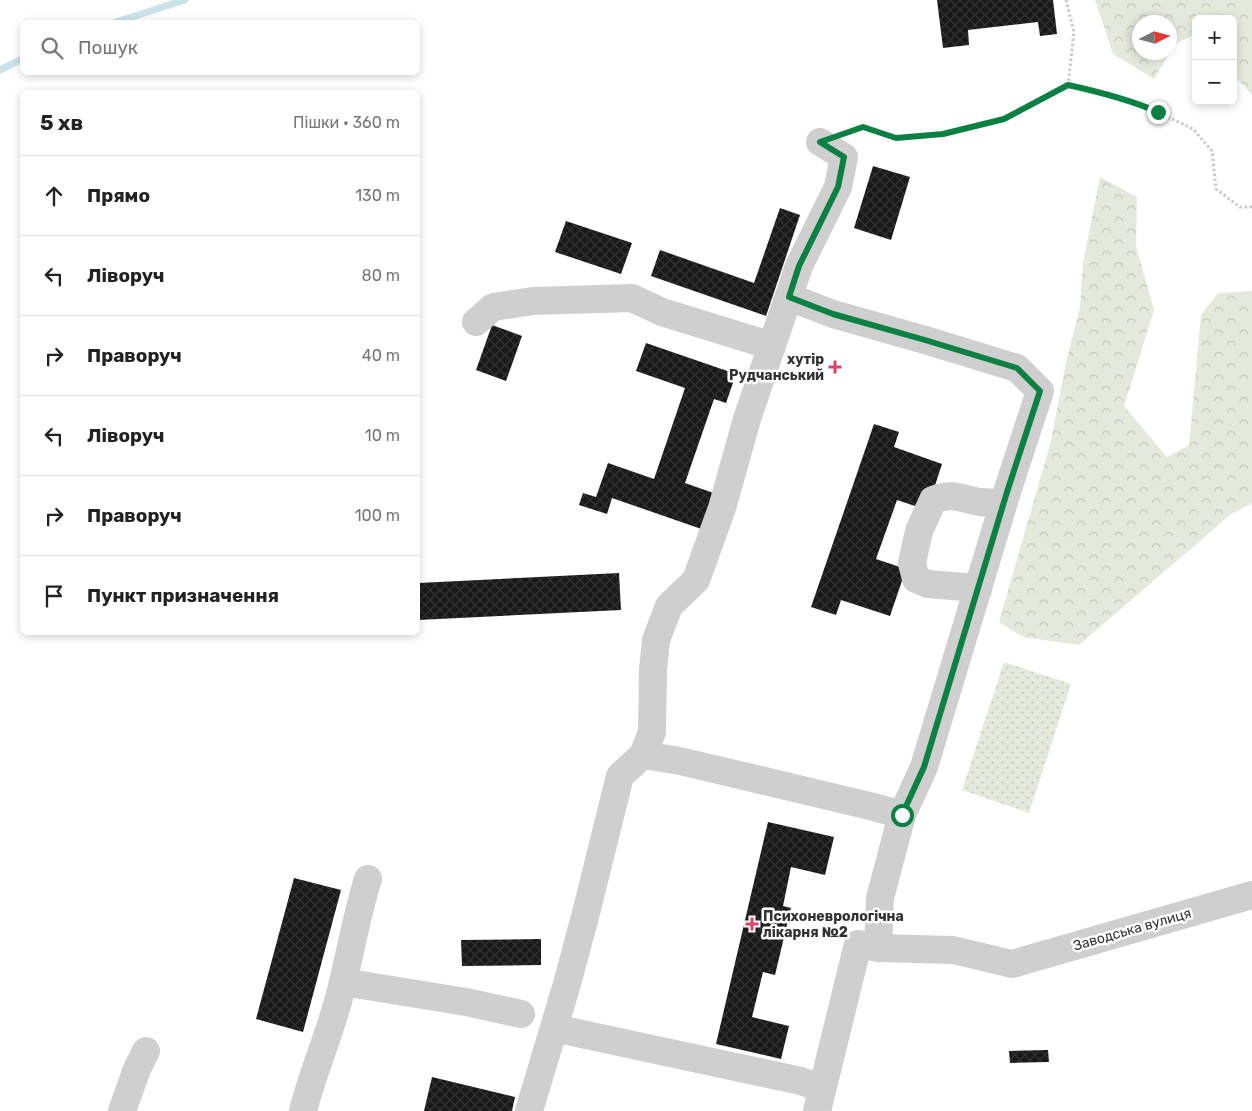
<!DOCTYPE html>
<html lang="uk">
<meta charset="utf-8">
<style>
:root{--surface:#fff;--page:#f2f2f2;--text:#222;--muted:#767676;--line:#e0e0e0}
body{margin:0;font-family:Rubik,sans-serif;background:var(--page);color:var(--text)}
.controls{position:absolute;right:15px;top:15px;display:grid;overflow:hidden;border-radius:8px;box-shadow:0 2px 8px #0003}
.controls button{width:45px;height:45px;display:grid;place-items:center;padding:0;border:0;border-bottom:1px solid var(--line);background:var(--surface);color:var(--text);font:25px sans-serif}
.compass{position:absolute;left:1132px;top:15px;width:45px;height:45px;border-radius:50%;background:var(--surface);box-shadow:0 2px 8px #0003;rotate:84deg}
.stop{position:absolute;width:15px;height:15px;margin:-11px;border:4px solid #0b8043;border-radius:50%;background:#fff}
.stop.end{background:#0b8043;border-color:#fff;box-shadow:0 1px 5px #0008}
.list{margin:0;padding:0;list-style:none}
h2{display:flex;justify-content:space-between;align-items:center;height:65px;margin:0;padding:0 20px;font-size:21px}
h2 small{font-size:16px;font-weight:400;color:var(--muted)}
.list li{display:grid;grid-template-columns:32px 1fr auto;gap:15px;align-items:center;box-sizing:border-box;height:80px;padding:0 20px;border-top:1px solid var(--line)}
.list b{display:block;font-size:19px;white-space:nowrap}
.list em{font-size:16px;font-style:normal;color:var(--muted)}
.icon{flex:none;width:28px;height:28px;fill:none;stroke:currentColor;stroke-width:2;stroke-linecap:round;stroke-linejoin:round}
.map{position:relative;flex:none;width:1252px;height:1111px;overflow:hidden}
.search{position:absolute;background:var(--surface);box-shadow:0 2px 8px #0003;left:20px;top:20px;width:400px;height:55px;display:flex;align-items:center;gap:12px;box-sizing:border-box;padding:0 18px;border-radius:8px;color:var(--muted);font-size:19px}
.panel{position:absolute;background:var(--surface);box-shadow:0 2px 8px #0003;left:20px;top:90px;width:400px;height:545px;border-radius:8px}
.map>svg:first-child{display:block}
.grass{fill:url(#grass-dots)}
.forest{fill:url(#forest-crowns);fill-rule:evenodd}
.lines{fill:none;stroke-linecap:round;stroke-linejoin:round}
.stream{stroke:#cae3e8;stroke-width:7}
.building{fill:url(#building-cross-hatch)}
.path{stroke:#c9c9c9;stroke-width:3;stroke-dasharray:2.5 2.5;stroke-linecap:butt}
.minor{stroke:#cfcfcf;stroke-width:28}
.route{stroke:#0b8043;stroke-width:6}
.poi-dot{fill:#da436e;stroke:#fff;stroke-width:2}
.labels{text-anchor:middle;stroke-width:5;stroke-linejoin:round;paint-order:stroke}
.poi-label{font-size:14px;font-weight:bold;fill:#323232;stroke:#fff;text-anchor:end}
.street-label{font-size:14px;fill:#323232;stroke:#fff}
</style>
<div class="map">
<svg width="1252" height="1111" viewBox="0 0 1252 1111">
<defs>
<pattern id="grass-dots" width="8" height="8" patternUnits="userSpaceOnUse" patternTransform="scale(1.25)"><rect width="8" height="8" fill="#e5e9dc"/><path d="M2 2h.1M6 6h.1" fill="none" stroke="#c5c8bd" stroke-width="1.8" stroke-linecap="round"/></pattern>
<pattern id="forest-crowns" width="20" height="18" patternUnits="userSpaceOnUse" patternTransform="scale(1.25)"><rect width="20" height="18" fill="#e5e9dc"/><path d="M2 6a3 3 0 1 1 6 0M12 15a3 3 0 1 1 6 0" fill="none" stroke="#c5c8bd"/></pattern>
<pattern id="building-cross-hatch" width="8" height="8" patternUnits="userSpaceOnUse" patternTransform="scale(1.25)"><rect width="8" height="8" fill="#191919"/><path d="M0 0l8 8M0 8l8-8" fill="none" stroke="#323232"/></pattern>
</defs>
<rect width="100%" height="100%" fill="#fff"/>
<path class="grass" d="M1004,662L1071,684L1029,813L962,790Z"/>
<path class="forest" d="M1095,0H1252V95L1233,74V19H1196V34L1175,44L1154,79L1113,54ZM1140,22H1170V52H1140Z
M1100,177L1137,197L1136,246L1154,310L1124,406L1167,457L1189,445L1201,315L1218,293L1252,291V503L1230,515L1079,645L1023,637L999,622L1051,441L1066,362L1080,307L1083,263Z"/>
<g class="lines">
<path class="stream" d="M116,22L185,0
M0,70L22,59"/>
</g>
<path class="building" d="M937,0H1053L1057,34L1040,36L1038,22L968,30L969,45L943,48Z
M873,166L910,177L891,240L854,228Z
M780,208L800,215L766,316L651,276L660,250L754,283Z
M566,221L632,243L621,274L555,252Z
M492,325L522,336L506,381L476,370Z
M646,343L736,374L726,403L714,399L685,483L722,496L710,532L612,498L607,514L579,505L583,493L596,497L608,463L654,479L685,388L636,371Z
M874,424L899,432L894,447L942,464L927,510L897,500L876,559L906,569L890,616L841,600L836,615L811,607Z
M619,573L621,610L418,620V583Z
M768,822L834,837L825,875L791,867L783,906L791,908L775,975L763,972L752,1017L789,1026L781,1059L716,1044Z
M294,878L341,890L303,1032L256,1019Z
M541,939V965L462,966L461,940Z
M1048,1050L1049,1062L1010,1063L1009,1051Z
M432,1077L515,1097L512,1111H424Z"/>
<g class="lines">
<path class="path" d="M1068,85L1103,92L1133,101L1158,112L1193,129L1212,151L1216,189L1240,207H1252
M850,131L863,127L895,138L943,134L1004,119L1068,85L1074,32L1066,0"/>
<path class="minor" d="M476,322L493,307L533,301L632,298L662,312L772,346
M978,590L965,587L928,584L916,579L912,563L919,531L933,500C952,492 962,499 980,502C988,503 996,502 1004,502
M643,755L680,761L874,807L902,815L924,767L1007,492L1040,391L1017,368L925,340L833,314L789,297
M878,948L880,898L902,815
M343,982L466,1002L521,1014
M554,1028L801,1081L822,1089
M122,1111L137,1069L146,1051
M303,1111C313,1071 330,1034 340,994C350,956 356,917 368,879
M529,1111L567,984L587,909L620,776L643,755L652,732L653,670L656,640L669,606L696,580L722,508L747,419L799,266L838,187L844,157L820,142
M817,1111L858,944L878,948L953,950L1012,964L1252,895"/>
</g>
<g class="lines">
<path class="route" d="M902,815L924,767L1007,492L1040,391L1017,368L925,340L833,314L789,297L799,266L838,187L844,157L820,142L863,127L896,138L943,134L1004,119L1068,85C1100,92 1128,99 1158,112"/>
</g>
<g class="poi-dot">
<path d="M832.5 359.5h5v5h5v5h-5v5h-5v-5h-5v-5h5z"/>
<path d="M749.5 916.5h5v5h5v5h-5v5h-5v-5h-5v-5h5z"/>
</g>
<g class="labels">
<g class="poi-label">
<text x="824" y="364">хутір<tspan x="824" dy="16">Рудчанський</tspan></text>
<text x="763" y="921" text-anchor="start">Психоневрологічна<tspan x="763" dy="16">лікарня №2</tspan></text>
</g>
<g class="street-label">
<text transform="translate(1132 929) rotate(-16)" y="5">Заводська вулиця</text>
</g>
</g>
</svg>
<div class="controls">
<button>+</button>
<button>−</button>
</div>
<svg class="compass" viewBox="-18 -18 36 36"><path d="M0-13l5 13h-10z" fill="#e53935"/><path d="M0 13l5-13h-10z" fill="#767676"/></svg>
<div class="stop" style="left:902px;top:815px"></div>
<div class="stop end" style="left:1158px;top:112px"></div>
<div class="search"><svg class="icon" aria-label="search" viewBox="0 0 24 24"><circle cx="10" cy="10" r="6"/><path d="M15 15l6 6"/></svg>Пошук</div>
<section class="panel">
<h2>5 хв<small>Пішки · 360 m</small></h2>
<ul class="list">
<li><svg class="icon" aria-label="ahead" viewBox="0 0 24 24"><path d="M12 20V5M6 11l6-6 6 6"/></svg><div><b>Прямо</b></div><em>130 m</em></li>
<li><svg class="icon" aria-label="left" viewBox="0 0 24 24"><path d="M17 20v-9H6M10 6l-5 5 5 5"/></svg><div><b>Ліворуч</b></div><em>80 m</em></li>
<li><svg class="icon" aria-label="right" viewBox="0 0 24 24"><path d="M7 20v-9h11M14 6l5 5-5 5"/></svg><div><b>Праворуч</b></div><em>40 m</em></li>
<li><svg class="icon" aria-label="left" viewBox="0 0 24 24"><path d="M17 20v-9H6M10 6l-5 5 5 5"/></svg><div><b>Ліворуч</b></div><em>10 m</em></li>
<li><svg class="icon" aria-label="right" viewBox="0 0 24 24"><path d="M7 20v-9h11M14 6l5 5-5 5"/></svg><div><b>Праворуч</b></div><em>100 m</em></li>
<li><svg class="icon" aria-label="arrive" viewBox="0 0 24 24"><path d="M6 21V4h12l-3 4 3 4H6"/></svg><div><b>Пункт призначення</b></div></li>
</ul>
</section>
</div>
